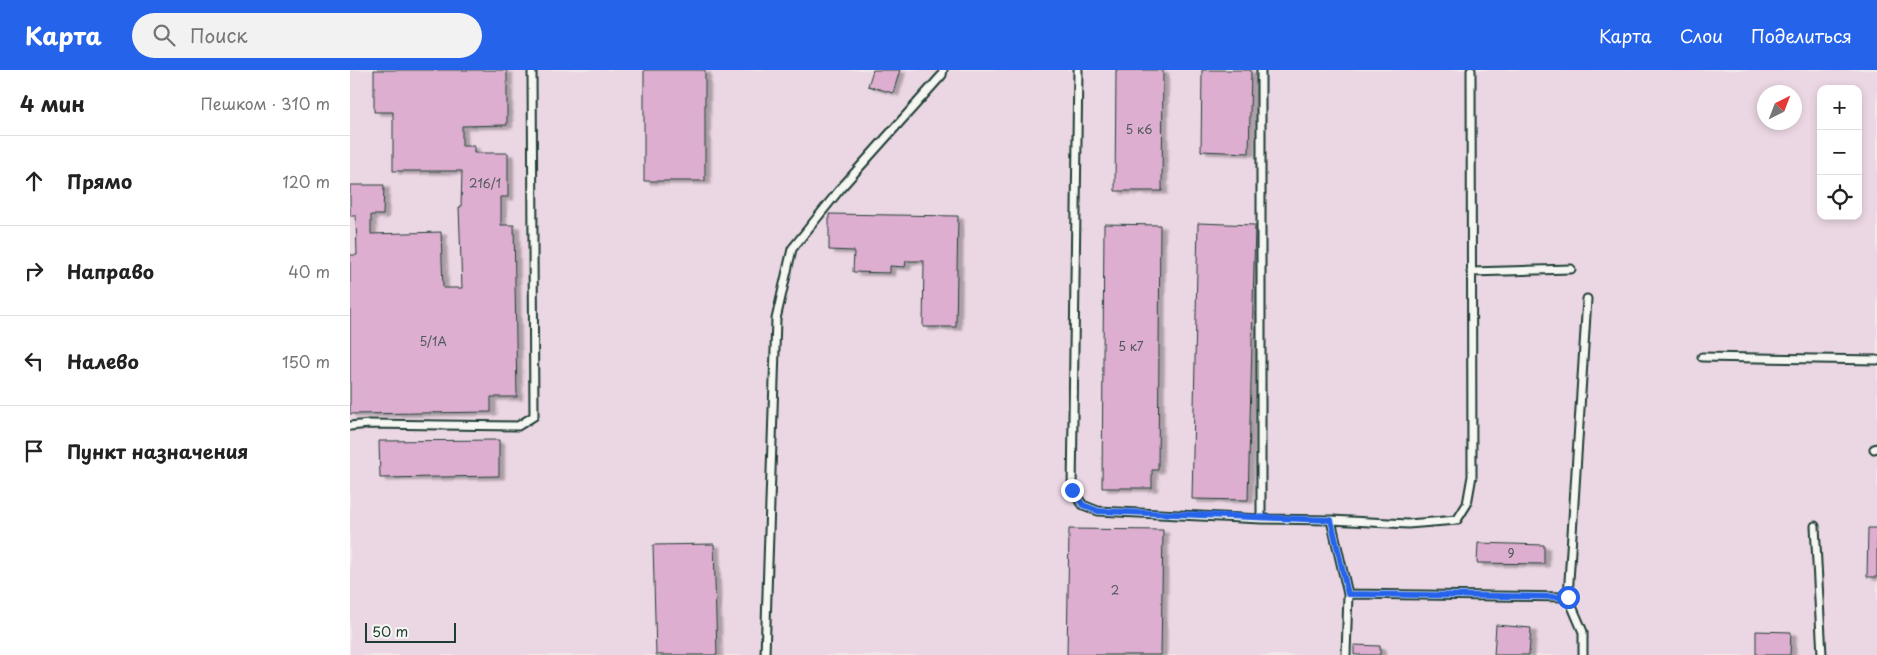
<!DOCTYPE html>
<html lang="ru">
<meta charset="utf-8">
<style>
:root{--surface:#fff;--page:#f2f2f2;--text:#222;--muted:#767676;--line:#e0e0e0;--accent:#2563eb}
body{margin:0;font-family:"Playpen Sans",sans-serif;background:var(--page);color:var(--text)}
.controls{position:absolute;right:15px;top:15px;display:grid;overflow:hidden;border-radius:10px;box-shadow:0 2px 8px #0003}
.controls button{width:45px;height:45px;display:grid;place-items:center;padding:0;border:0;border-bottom:1px solid var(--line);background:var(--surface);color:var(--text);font:25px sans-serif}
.compass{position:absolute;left:1407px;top:15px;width:45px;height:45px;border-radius:50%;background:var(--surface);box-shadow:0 2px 8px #0003;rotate:42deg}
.scale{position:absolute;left:15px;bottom:12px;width:91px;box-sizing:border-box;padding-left:5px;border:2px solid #1f3d34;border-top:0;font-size:14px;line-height:18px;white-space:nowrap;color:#1f3d34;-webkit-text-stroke:4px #f6f6f2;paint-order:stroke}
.stop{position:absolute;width:15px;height:15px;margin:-11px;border:4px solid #2563eb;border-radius:50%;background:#fff}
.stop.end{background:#2563eb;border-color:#fff;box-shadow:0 1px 5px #0008}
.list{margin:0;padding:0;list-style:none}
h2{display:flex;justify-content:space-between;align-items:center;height:65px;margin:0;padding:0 20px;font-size:21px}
h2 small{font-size:16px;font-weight:400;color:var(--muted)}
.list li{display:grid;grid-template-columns:32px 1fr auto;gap:15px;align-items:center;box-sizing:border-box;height:90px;padding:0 20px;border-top:1px solid var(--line)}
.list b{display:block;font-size:19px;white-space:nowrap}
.list em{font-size:16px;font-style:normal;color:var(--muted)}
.icon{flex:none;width:28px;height:28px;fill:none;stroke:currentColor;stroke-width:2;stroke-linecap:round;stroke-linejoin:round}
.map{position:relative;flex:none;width:1527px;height:585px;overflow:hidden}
header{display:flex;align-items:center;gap:30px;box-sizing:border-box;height:70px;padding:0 25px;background:var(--accent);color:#fff}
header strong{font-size:24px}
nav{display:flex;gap:28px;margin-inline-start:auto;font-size:18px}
.search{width:350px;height:45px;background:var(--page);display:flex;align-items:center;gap:12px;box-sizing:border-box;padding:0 18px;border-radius:28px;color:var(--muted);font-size:19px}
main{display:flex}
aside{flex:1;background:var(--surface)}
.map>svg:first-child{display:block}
.built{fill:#ebd7e3;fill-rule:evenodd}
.building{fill:#ddaed0;stroke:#1f3d34;filter:url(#shadow)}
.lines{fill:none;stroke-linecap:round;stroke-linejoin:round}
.service-casing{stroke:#1f3d34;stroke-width:11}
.service{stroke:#f6f6f2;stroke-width:7}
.route{stroke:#2563eb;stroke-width:6}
.labels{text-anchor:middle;stroke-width:4;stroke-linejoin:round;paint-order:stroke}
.number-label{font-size:12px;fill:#4e595b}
</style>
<header>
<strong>Карта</strong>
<div class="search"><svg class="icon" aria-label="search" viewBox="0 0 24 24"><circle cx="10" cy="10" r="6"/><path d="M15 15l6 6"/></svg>Поиск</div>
<nav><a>Карта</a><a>Слои</a><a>Поделиться</a></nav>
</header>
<main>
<aside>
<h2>4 мин<small>Пешком · 310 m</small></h2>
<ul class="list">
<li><svg class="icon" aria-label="ahead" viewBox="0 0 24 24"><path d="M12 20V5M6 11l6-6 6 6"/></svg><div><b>Прямо</b></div><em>120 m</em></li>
<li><svg class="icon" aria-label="right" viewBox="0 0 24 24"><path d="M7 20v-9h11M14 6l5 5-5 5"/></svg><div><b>Направо</b></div><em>40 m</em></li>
<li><svg class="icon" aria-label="left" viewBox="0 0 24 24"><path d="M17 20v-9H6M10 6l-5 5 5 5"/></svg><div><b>Налево</b></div><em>150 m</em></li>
<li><svg class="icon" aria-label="arrive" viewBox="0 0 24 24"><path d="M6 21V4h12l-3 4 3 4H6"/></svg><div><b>Пункт назначения</b></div></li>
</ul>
</aside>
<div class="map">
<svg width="1527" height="585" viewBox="0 0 1527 585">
<defs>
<filter id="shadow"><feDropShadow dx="5.5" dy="3" stdDeviation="1" flood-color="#0004"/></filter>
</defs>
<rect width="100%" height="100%" fill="#f1e8eb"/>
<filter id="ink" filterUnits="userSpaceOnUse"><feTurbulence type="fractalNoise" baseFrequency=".02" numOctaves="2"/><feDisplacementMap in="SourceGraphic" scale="10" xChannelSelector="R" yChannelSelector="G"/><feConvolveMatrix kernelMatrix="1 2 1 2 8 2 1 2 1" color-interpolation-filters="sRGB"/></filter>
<g filter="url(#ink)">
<path class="built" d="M0,0H1527V585H0ZM1471,19H1508V146H1471ZM1414,22H1444V52H1414Z"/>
<path class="building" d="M24,0H157V55L112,56V76H124V83H158V127H151V155H164L167,327H141V342L0,344V185H7L6,146H0V115H34L33,145H21V164L91,162L93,218H112L109,137H111L112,101H43V42H24Z
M294,0H355V111H294Z
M523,0H550L543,23L518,16Z
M766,0H813L812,121H765Z
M852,0H901L899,83L851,81Z
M479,144L608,146L606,257H573L574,191H556L555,197L540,196V203L503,202L504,181L479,180Z
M848,153L905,155L898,430L842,429Z
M754,154L810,155L808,400H802V418H752Z
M149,370V406L30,408L29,371Z
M1518,458H1527V507H1517Z
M719,459L813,460L811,585H717Z
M1128,473L1194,475V494L1127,493Z
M364,474L367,585H306L303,475Z
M1146,555L1181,558L1179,585H1144Z
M1406,561L1441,562L1440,585H1406Z
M1004,575L1030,576V585H1004Z"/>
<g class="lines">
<g class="service-casing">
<path id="service" d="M728,0L722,420L733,435L748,441L911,449L981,450L998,524
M1121,202L1221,199
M1352,287L1527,290
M0,356L19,354L168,356L184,346L182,0
M1524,379L1527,378
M911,449V0
M981,450L1058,454L1107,450L1117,434L1122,406L1121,0
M1465,456L1472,585
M1218,527L1233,562V585
M415,585L426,249L442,179L491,118L592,5L593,0
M996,585L998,524L1218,527L1237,229"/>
</g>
<use href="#service" class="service"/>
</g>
</g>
<g class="lines" filter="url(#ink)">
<path class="route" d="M722,420L733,435L748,441L981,450L998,524L1218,527"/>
</g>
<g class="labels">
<g class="number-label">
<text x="789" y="64">5 к6</text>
<text x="135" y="118">216/1</text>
<text x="83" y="276">5/1А</text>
<text x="781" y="281">5 к7</text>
<text x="1161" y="488">9</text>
<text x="765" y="525">2</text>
</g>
</g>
</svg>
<div class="controls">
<button>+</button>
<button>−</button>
<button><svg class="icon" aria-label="locate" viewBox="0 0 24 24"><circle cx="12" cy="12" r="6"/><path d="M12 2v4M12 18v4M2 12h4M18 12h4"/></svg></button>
</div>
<svg class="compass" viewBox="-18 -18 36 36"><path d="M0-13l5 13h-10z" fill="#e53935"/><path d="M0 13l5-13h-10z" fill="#767676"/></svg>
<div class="scale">50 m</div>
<div class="stop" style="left:1218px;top:527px"></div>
<div class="stop end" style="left:722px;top:420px"></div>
</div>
</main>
